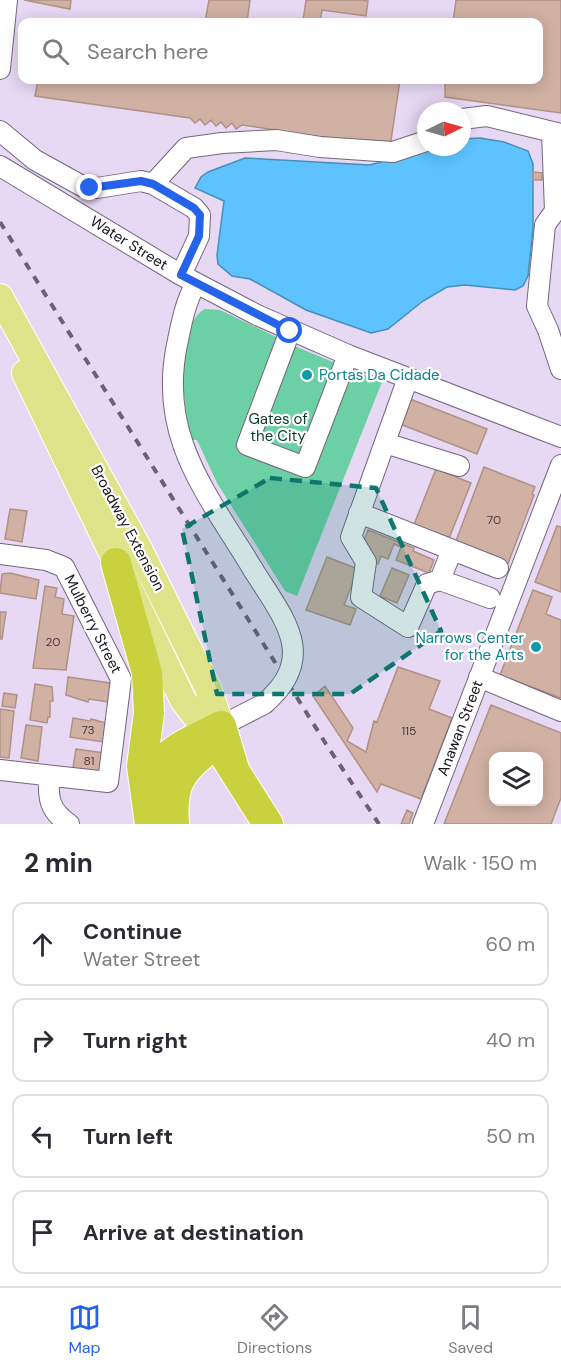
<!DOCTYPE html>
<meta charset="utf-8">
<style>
:root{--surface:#fff;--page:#f2f2f3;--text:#2b2b33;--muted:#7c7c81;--line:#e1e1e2;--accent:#2563eb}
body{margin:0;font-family:"DM Sans",sans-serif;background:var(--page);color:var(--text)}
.controls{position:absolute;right:18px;bottom:18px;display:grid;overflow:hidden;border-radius:12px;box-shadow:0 3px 15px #0003}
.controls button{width:54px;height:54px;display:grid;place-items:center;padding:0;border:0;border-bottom:2px solid var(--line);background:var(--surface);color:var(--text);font:30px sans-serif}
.compass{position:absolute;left:417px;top:102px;width:54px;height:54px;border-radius:50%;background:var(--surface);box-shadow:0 3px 15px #0003;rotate:85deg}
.stop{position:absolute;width:18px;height:18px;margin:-14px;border:4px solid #2563eb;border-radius:50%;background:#fff}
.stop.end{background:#2563eb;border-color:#fff;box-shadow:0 2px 6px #0008}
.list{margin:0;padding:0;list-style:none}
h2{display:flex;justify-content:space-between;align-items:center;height:78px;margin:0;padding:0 24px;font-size:26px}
h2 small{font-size:20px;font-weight:400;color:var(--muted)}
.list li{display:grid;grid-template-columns:39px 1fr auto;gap:18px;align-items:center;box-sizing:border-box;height:84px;margin:0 12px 12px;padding:0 12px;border:2px solid var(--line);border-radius:12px}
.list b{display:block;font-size:22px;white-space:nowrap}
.list p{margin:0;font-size:20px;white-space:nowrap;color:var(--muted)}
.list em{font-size:20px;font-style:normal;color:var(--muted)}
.icon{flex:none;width:33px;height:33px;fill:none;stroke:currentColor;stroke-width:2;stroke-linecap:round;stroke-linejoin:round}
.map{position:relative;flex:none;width:561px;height:824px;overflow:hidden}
.search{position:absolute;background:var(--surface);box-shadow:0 3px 15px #0003;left:18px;right:18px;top:18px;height:66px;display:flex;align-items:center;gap:15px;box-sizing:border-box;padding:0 21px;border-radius:12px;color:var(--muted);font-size:22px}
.sheet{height:462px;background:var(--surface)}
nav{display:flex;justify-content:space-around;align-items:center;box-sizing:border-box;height:84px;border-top:2px solid var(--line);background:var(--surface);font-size:16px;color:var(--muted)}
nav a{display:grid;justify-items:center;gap:3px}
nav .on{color:var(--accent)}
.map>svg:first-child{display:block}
.green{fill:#6cd0a5}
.water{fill:#5dc2fd;stroke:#488eba;stroke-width:1.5}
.building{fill:#d1b1a4;stroke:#b09185;stroke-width:1.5;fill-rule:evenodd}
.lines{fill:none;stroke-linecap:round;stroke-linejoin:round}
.minor-casing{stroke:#73667e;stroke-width:22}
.major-casing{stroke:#fff;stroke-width:28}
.highway-casing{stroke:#fff;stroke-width:32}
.minor{stroke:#fff;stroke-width:20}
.major{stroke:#dfe48b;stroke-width:26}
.highway{stroke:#c9d23e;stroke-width:30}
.rail{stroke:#6a6171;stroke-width:4;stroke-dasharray:8 8;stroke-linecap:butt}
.minor-bridge-casing{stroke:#73667e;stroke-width:22;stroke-linecap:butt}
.minor-bridge{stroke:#fff;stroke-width:20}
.route{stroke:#2563eb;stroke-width:8}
.marked{fill:#0f766e;fill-opacity:0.2;stroke:#0f766e;stroke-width:4.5;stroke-dasharray:12 8;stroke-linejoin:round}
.culture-dot{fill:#0f9aa8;stroke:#fff;stroke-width:2}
.labels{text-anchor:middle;stroke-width:4.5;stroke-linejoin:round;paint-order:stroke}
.number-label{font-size:12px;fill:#463a3e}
.street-label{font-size:15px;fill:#18131c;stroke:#fff}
.culture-label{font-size:15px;fill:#0d838f;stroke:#fff;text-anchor:start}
.park-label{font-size:15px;fill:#083b28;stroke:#fff}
</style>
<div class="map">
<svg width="561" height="824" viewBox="0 0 561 824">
<rect width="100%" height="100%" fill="#e7d8f4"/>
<path class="green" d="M205,309L220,310L299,348L382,382L297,596L285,591L217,483L197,440H192C183,411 173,326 205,309Z"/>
<path class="water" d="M480,138L504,142L528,151L533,164V228L528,276L523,286L515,290L465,285L447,287L423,301L388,329L371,333L306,310L250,279L232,276L218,264L217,255L224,201L195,188L201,177L208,172L245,158L370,165L434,147H462V139Z"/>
<path class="building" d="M24,0H71L70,9Z
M209,0H250L247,22H205Z
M306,0H362L368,1L366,16L322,10L320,22H315L303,21Z
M456,0H561V113L445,97V80H538V22H453Z
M38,80H400L390,147L242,125L236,129L232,123L226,128L221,122L216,126L211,120L205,125L200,119L195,123L190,118L35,96Z
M533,172L542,173V180H533Z
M410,399L487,429L477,454L400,424Z
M484,467L535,487L532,494L534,495L507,566L454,546Z
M436,469L471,483L448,541L413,527Z
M10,509L27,511L22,542L5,539Z
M557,526L561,527V592L535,582Z
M368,530L414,548L413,551L434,560L429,573L396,560L401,547L394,544L388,559L381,556L378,564L365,558L361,548Z
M327,557L358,569L344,605L356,609L350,625L306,610Z
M392,568L409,575L397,603L380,596Z
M10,573L39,580L36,599L0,593L2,574Z
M45,586L57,588L55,597L64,599L62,614L74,616L66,670L33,668Z
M533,590L552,597L546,614L561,620V698L500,675Z
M0,612H6L2,639H0Z
M398,667L440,681L429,709L452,718L421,799L381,784L377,792L313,696L325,686L353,728L347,741L366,752L374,721L377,722Z
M68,677L110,683L111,697H109L108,702L89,699L88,702L66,695Z
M35,684L52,687L53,701H50V717H48L47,723L30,720Z
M4,693L17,695L15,708L2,706Z
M491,705L561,733V798L551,824H444ZM494,756H538V802H494Z
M0,709L14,711L9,758L0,757Z
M73,718L90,721L91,719L106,723L104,742L70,737Z
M26,725L42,727L38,761L21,758Z
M76,749L104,753L101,772L73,768Z
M407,810L413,813L409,824H401Z"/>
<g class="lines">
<g class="minor-casing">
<path id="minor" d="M0,69L7,0
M462,119L487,116L561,134
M0,131L35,160L82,186L97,188L141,181L153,184L194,208L200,215L199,236L181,275
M552,132L555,211L545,225L537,306L548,330L561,369
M0,166L181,275L257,315L348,355L561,437
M153,184L186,148L222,143L276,140L320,147L393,152L426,141
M196,283C186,301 182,320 178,340C156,436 207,493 254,571
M290,331L247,445L305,467L348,355
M408,378L351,537L366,562L361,597L408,627L427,584L440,580
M385,443L459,466
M359,513L498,568
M452,550L440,580L490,598
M0,554L46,560L64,567L121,679L108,782L0,770
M479,677L561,711
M221,726L264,704
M49,776C48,799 49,810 69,824
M423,824L561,465"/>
</g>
<g class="major-casing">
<path id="major" d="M0,297L138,547L208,688L221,726
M25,373L183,700L208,733"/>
</g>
<g class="highway-casing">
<path id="highway" d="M116,563L147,673L149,713L142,766L150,824
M223,753L268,824
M151,796C154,751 186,745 221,726L234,769
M174,824C170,772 188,769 222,736"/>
</g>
<use href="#minor" class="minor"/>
<use href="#major" class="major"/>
<use href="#highway" class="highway"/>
<path class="rail" d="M0,222L326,744L379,824"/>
<g class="minor-bridge-casing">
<path id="minor-bridge" d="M254,571C284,619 319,657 264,704"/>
</g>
<use href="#minor-bridge" class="minor-bridge"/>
</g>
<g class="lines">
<path class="route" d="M90,188L141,181L153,184L194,208L200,215L199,236L181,275L290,331"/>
</g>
<path class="marked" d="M270,478L376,488L441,631L350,694H217L182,529Z"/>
<g class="culture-dot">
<circle cx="307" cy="375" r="6"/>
<circle cx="536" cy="647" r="6"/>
</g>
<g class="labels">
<g class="number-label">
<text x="494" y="524">70</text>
<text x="53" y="646">20</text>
<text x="88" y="734">73</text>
<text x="409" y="735">115</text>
<text x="89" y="765">81</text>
</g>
<g class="street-label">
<text transform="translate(129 243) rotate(32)" y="5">Water Street</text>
<text transform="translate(128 528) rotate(62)" y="5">Broadway Extension</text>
<text transform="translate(93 624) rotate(63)" y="5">Mulberry Street</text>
<text transform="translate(460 728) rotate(-69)" y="5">Anawan Street</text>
</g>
<g class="culture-label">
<text x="319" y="380">Portas Da Cidade</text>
<text x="524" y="643" text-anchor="end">Narrows Center<tspan x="524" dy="17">for the Arts</tspan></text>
</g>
<g class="park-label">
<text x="278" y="424">Gates of<tspan x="278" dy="17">the City</tspan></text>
</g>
</g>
</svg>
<div class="controls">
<button><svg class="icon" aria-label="layers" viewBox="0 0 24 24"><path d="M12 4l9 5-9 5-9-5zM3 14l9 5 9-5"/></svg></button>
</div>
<svg class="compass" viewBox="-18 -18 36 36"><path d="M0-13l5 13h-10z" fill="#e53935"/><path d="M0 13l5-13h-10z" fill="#7c7c81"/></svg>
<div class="stop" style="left:290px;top:331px"></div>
<div class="stop end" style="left:90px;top:188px"></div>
<div class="search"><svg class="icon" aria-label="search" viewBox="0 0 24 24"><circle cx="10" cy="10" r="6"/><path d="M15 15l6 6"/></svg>Search here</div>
</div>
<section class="sheet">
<h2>2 min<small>Walk · 150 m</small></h2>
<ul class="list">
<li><svg class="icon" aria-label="ahead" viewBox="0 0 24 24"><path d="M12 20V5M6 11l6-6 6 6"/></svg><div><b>Continue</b><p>Water Street</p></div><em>60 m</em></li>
<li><svg class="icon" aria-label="right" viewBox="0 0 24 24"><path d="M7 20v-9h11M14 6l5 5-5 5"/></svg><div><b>Turn right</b></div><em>40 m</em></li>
<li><svg class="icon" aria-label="left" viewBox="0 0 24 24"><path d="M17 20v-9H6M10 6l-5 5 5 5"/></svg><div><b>Turn left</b></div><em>50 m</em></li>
<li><svg class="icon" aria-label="arrive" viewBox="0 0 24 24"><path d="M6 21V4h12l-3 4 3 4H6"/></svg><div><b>Arrive at destination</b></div></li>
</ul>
</section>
<nav>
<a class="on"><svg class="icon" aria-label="map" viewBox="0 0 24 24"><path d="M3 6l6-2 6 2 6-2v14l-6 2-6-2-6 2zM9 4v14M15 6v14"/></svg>Map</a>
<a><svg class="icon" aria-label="directions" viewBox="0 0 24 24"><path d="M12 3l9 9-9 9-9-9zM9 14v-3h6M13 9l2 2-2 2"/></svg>Directions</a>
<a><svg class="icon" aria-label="saved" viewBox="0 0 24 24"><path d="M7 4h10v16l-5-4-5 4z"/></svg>Saved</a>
</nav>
